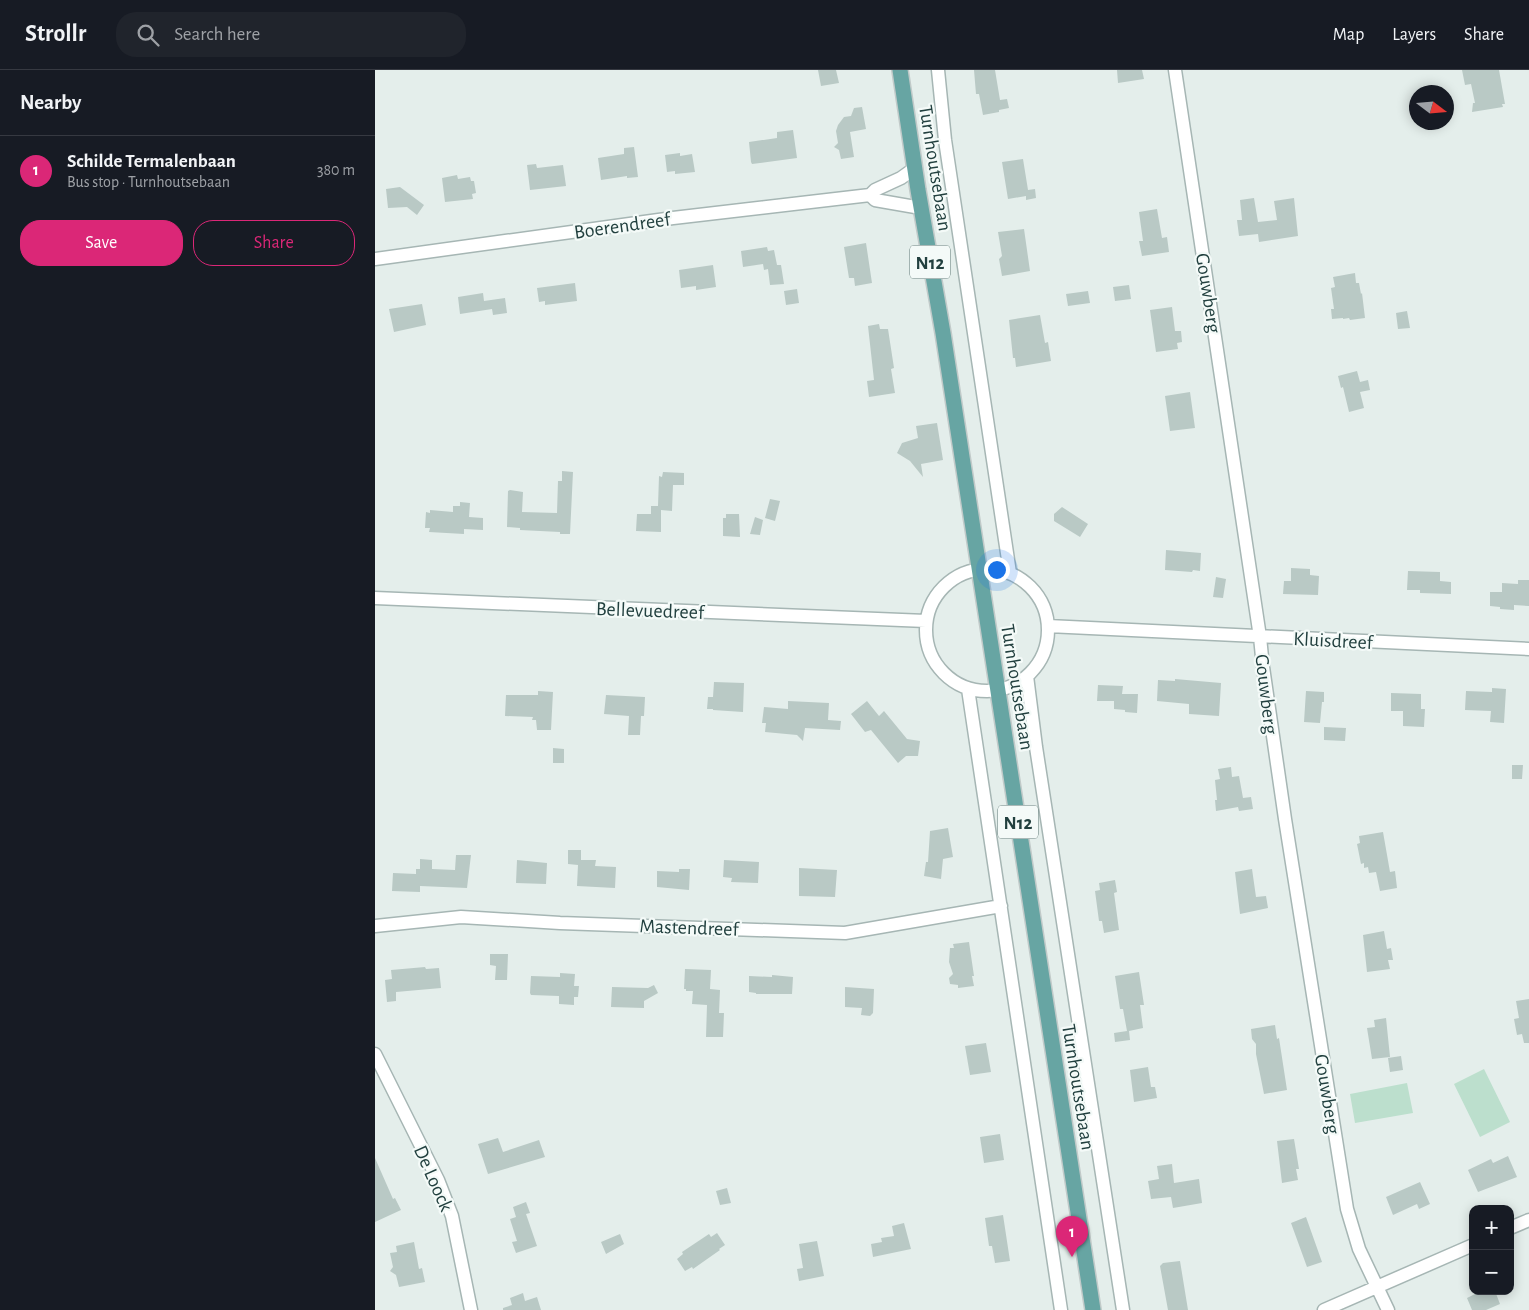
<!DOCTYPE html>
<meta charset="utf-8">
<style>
:root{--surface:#171b24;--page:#20242c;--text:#f1f3f6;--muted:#9ea1a6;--line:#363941;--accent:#db2777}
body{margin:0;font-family:"Alegreya Sans",sans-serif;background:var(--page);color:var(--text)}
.controls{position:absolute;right:15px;bottom:15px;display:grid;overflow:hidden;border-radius:10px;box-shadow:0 2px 12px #0003}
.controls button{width:45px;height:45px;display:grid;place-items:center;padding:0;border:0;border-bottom:1px solid var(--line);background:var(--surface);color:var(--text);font:25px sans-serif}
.compass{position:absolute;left:1034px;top:15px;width:45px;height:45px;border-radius:50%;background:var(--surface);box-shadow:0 2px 12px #0003;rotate:106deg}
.you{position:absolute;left:621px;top:499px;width:18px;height:18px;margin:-12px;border:4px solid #fff;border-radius:50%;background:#1a73e8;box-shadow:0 0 0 8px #1a73e833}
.badge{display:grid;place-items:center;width:32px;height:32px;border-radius:50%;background:var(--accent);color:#fff;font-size:16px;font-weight:700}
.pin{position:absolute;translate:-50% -41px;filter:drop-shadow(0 1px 2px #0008)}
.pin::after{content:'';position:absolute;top:26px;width:18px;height:15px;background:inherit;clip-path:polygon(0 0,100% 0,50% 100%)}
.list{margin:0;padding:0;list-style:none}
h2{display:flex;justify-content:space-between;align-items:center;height:65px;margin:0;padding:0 20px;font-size:21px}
h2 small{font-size:16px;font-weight:400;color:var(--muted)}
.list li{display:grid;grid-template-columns:32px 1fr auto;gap:15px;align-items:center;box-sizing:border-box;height:70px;padding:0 20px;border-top:1px solid var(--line)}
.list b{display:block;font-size:19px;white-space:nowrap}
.list p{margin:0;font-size:16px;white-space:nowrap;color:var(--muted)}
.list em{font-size:16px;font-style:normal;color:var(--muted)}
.actions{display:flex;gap:10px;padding:15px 20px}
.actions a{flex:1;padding:11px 0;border:1px solid var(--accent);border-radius:20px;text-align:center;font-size:18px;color:var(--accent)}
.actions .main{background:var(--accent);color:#fff}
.icon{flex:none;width:28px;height:28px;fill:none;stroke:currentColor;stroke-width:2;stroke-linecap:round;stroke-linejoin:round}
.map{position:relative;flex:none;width:1154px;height:1240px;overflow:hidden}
header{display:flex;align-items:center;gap:30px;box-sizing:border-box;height:70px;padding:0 25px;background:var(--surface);border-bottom:1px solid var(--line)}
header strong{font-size:24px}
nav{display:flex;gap:28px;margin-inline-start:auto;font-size:18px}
.search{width:350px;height:45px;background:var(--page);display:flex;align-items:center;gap:12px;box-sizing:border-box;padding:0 18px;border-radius:20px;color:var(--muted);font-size:19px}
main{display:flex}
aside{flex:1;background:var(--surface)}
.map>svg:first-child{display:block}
.green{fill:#bcdfcd}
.building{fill:#b9c9c5}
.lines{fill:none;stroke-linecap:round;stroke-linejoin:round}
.street-casing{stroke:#a6b6b4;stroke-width:15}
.primary-casing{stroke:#c1cac9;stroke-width:18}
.street{stroke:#fff;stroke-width:12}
.primary{stroke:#67a5a3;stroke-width:15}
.labels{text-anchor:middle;stroke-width:4.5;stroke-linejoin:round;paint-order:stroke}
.shield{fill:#f4faf8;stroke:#617876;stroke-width:1}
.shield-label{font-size:19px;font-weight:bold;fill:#22403f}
.street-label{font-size:20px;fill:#22403f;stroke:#f4faf8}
</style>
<header>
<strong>Strollr</strong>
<div class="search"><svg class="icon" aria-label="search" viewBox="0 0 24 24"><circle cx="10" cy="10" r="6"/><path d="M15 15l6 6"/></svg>Search here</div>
<nav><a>Map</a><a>Layers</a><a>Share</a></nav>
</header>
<main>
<aside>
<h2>Nearby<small></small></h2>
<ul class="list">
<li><span class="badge">1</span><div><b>Schilde Termalenbaan</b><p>Bus stop · Turnhoutsebaan</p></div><em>380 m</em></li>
</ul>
<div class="actions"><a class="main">Save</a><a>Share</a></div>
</aside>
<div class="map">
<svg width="1154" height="1240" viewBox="0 0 1154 1240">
<rect width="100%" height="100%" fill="#e4eeeb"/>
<path class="green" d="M1109,999L1135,1052L1105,1067L1079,1014Z
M1032,1013L1038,1043L980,1053L975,1024Z"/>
<path class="building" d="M443,0H461L464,13L446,16Z
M599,0H620L625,30L632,29L634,38L624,40V42L608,45L604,24H601Z
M742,0H767L769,9L743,13Z
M1087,0H1124L1130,34H1127L1128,37L1097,42L1098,33H1100L1096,14L1090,15Z
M487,37L491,59L475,62L479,87L466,89L464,80L459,77L463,73L461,61L463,55L469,47L476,46L479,38Z
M418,60L422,88L377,94L376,92L374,72L402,68V62Z
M259,77L263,107L252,108V106L226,110L223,88L249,84V78Z
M305,83V86L317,84L320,102L300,104V101L292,102L290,85Z
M648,89L653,120L660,119L661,128L651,130V126L633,129L627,92Z
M161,94L162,98L188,95L191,116L155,120L152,95Z
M82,105L83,109L95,107L96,111H99L101,123L97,124L98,129L70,132L67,108Z
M25,117L49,135L42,145L32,137L13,138L11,119Z
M879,128L883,152L902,150L899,131L919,128L923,166L884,172L883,164L864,166L862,150H867L865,130Z
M782,139L787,168L792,167L794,182L767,186L764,171H768L764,142Z
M649,159L655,201L627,206L624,189L627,186L623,162Z
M491,173L497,213L480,216L479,208H474L469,177Z
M392,177L393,181L399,180L402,195H406L409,214L395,215L393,199L389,200L388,194L368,197L366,181Z
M338,195L341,217L321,220V216L306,218L304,200Z
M980,203L981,213H984L986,224L987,223L990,248L975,250L974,248L968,249V248L957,249L956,239H959L956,218L960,217L958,207Z
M200,213L202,231L170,235V231L164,232L162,218Z
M754,215L756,229L740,231L738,217Z
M422,219L424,233L411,235L409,221Z
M713,221L715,233L693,236L691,224Z
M108,223L109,231L130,228L132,243L118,245L117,239L85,244L83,227Z
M47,234L51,255L19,262L14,239Z
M797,237L800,261H806L807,272L802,273L803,279L781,282L775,240Z
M1032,241L1035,258L1023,259L1021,243Z
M665,245L670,273L673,272L676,291L641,297L640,288H638L634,250Z
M504,254L505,259H513L519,298L516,299L520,323L494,327L492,311L499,310L493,256Z
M982,301L985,312L993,310L995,320L985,322L989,338L974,342L968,317L966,318L963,306Z
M815,322L820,358L795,361L790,326Z
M562,353L568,390L546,394L548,407L535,391L522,383L527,373L543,368L541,356Z
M187,401L198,402L195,464H185V462L145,460V458L132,457L133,421L135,420L148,422L147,442L182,443L183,411H187Z
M288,402L309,403V415H298L297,441L286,440V462L261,461L262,444H276V436H283L284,406L287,407Z
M395,429L405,431L400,451L390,448Z
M85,432L95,433L94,447L108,448V460L89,459V464L54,462L55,458H50L51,442L55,443V440L78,442V436H85Z
M687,437L713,454L705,467L679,451V444Z
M351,444H364L365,467L348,466V448H351Z
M380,447L388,450L385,465L375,464Z
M791,480L826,483L825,501L818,500L817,502L790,500Z
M916,498L935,499V505L944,506L943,525L908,524L909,511H916Z
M1033,501L1065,502V511L1076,512V524L1045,523V520H1032Z
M841,507L851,509L848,528L838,527Z
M1143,510H1154V536L1139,535V540L1125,539V537L1115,536V522H1127V513L1143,514Z
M800,609L846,613L844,646L814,644V634L782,631L783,610L800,611Z
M339,612L369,613L368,642L338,640V639H332L333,627H338Z
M723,615L748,616L747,624H763L762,643L750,642V640L739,639V631H722Z
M1117,618L1131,619L1129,653L1115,652L1116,641L1090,640L1091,621L1117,622Z
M163,621L178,622L176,660H162L161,650H157L158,647L130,646L131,625H163Z
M931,621L949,622V632H947L945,653L929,652Z
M1016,623L1046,624V639H1050L1049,657L1028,656V641H1016Z
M231,625L270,627L269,646H266L265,665H253L254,646L229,644Z
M413,631L454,633L453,650L466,651L465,660L430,658L428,671L422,665L390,662L391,653H387L389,637L413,639Z
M492,631L504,646L509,641L532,669L545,671L543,686H531L523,693L496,660L490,662L476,644Z
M949,657L971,658L970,671L949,670Z
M178,678L189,679V693H178Z
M1137,695H1148L1147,709H1137Z
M856,697L857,707L864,706L868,728L876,727L878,739L864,741L863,737L841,741L840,730H842L840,710L845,709L843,699Z
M573,758L578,787L568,789L566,809L549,806L551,792H553L555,761Z
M1008,762L1015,802L1020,801L1022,818L1005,821L1001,802L994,803L993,797L989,798V793L986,794L982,774L985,773L984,766Z
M193,780H206V790H221L220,796L241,797L240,818L202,816L203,795L193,794Z
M81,785H96L92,818L45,816V822L17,821L18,803L41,804V799H45V789L57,790V799L80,800Z
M142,790L172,793L171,814L141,813Z
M349,790L384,792L383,813L356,812L357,808L348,807Z
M424,798L462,800L460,827L424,826Z
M304,799H315L314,820L282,817V801L304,802Z
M877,799L881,827L891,826L893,838L865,844L860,802Z
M740,810L742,822L739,823L744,860L729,863L727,851H724L720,821L725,820L724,813Z
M1009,861L1012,879L1016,878L1018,890H1013L1015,899L992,902L988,865Z
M594,872L599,906H597L599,916L583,918V915L575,914L574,908L578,904L574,892L575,878H579L578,874Z
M115,884H133L132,910H120L121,896L115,895Z
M50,897L51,899L64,898L66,918L21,922V931L12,932L10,910L17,909L16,900Z
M310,899L336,900L335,919L345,920L344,943H349L348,967H331L332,935L317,934L318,921H311V919H309Z
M764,902L769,935H765L768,958L754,961L755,970L740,972L739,963L752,961L748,939H745L740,906Z
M185,903L200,904L199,916H204L203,927H199V935L184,934V926L156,925L155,923L156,906L185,907Z
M397,905L418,907L417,924H381V923L374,922V906L397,907Z
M279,915L283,923L269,931V938L236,937L237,917L273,918Z
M470,917L499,919L498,943L495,946L486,945L487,938L470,937Z
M1154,929V973H1149L1147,964L1142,965L1139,949L1144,948L1141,931Z
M1011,948L1015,987L997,989L992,958L1000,957L999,950Z
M900,955L902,969L904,968L912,1020L889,1024L881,984V974L877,969L876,959Z
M611,973L616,1002L595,1005L590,976Z
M1026,986L1028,1000L1015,1002L1013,988Z
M773,997L776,1017H780L782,1028L759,1032L755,1000Z
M625,1064L629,1090L609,1093L605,1067Z
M123,1068L128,1082L164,1070L170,1087L113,1104L103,1074Z
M919,1069L924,1099H921L923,1110L907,1113L902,1071Z
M1133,1086L1142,1107L1103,1122L1093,1100L1116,1089L1118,1093Z
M0,1088L18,1129L20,1128L26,1140L0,1152Z
M797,1094L799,1113L824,1109L827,1133L798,1138L796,1127L776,1129L773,1111L784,1109L782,1096Z
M1045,1112L1055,1134L1044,1139L1042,1134L1018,1145L1011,1127Z
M352,1118L356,1133L345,1135L341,1121Z
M151,1132L155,1143L151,1144L162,1176L141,1183L137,1172L142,1171L135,1149L141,1147L138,1137Z
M628,1145L635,1191L620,1193L617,1176H614L610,1148Z
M931,1147L947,1192L932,1197L916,1153Z
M529,1153L536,1179L498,1187L496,1174L507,1172L506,1168L519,1166L517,1156Z
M342,1163L350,1175L344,1179L345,1180L318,1199L317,1197L310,1201L302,1189L308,1184L307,1182L334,1164L336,1167Z
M245,1164L249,1174L231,1184L226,1172Z
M442,1171L449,1206L424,1211L422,1199L428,1198L424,1174Z
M39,1172L44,1199L47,1198L50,1212L24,1217L21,1205L15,1201L18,1197L15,1183L22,1182L21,1176Z
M805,1191L813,1240H793L785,1196L788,1193Z
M1106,1221H1120L1125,1234L1111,1240H1097L1092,1228Z
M148,1223L150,1231L162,1227L166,1240H128V1238L137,1235L135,1228Z"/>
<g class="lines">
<g class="street-casing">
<path id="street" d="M563,0L570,70L635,503
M800,0L885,567L888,597L910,749L972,1139L984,1179L1013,1240
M495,125L500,130L546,138
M0,189L298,148L495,125L500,120L526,108L540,98
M551 560a61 61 0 1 1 122 0a61 61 0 1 1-122 0Z
M0,528L551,551
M673,556L1154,579
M652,606L661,677L748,1240
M593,619L686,1240
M0,856L86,847L185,853L470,863L626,836
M0,984L63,1110L77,1146L96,1240
M1135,1158L1154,1150
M949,1240L1098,1175"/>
</g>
<g class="primary-casing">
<path id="primary" d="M525,0L543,120L568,263L718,1240"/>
</g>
<use href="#street" class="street"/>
<use href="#primary" class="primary"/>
</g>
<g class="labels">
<g class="shield">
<rect x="535" y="175.5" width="40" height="33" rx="4"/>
<rect x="623" y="735.5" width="40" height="33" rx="4"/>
</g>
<g class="shield-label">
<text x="555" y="199">N12</text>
<text x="643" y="759">N12</text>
</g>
<g class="street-label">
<text transform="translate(561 98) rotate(81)" y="7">Turnhoutsebaan</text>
<text transform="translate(247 155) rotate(-8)" y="7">Boerendreef</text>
<text transform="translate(834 223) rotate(81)" y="7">Gouwberg</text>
<text transform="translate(275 540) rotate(2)" y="7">Bellevuedreef</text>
<text transform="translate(958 570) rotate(3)" y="7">Kluisdreef</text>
<text transform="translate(643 617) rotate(81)" y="7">Turnhoutsebaan</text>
<text transform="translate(892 624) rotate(83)" y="7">Gouwberg</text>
<text transform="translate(314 857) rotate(2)" y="7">Mastendreef</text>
<text transform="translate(704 1017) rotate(81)" y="7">Turnhoutsebaan</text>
<text transform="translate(953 1024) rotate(81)" y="7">Gouwberg</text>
<text transform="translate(59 1108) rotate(66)" y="7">De Loock</text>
</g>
</g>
</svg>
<div class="controls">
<button>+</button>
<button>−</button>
</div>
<svg class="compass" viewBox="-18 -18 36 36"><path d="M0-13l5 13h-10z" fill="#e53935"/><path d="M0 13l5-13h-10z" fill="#9ea1a6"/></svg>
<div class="you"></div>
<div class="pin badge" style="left:697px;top:1187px">1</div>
</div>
</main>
